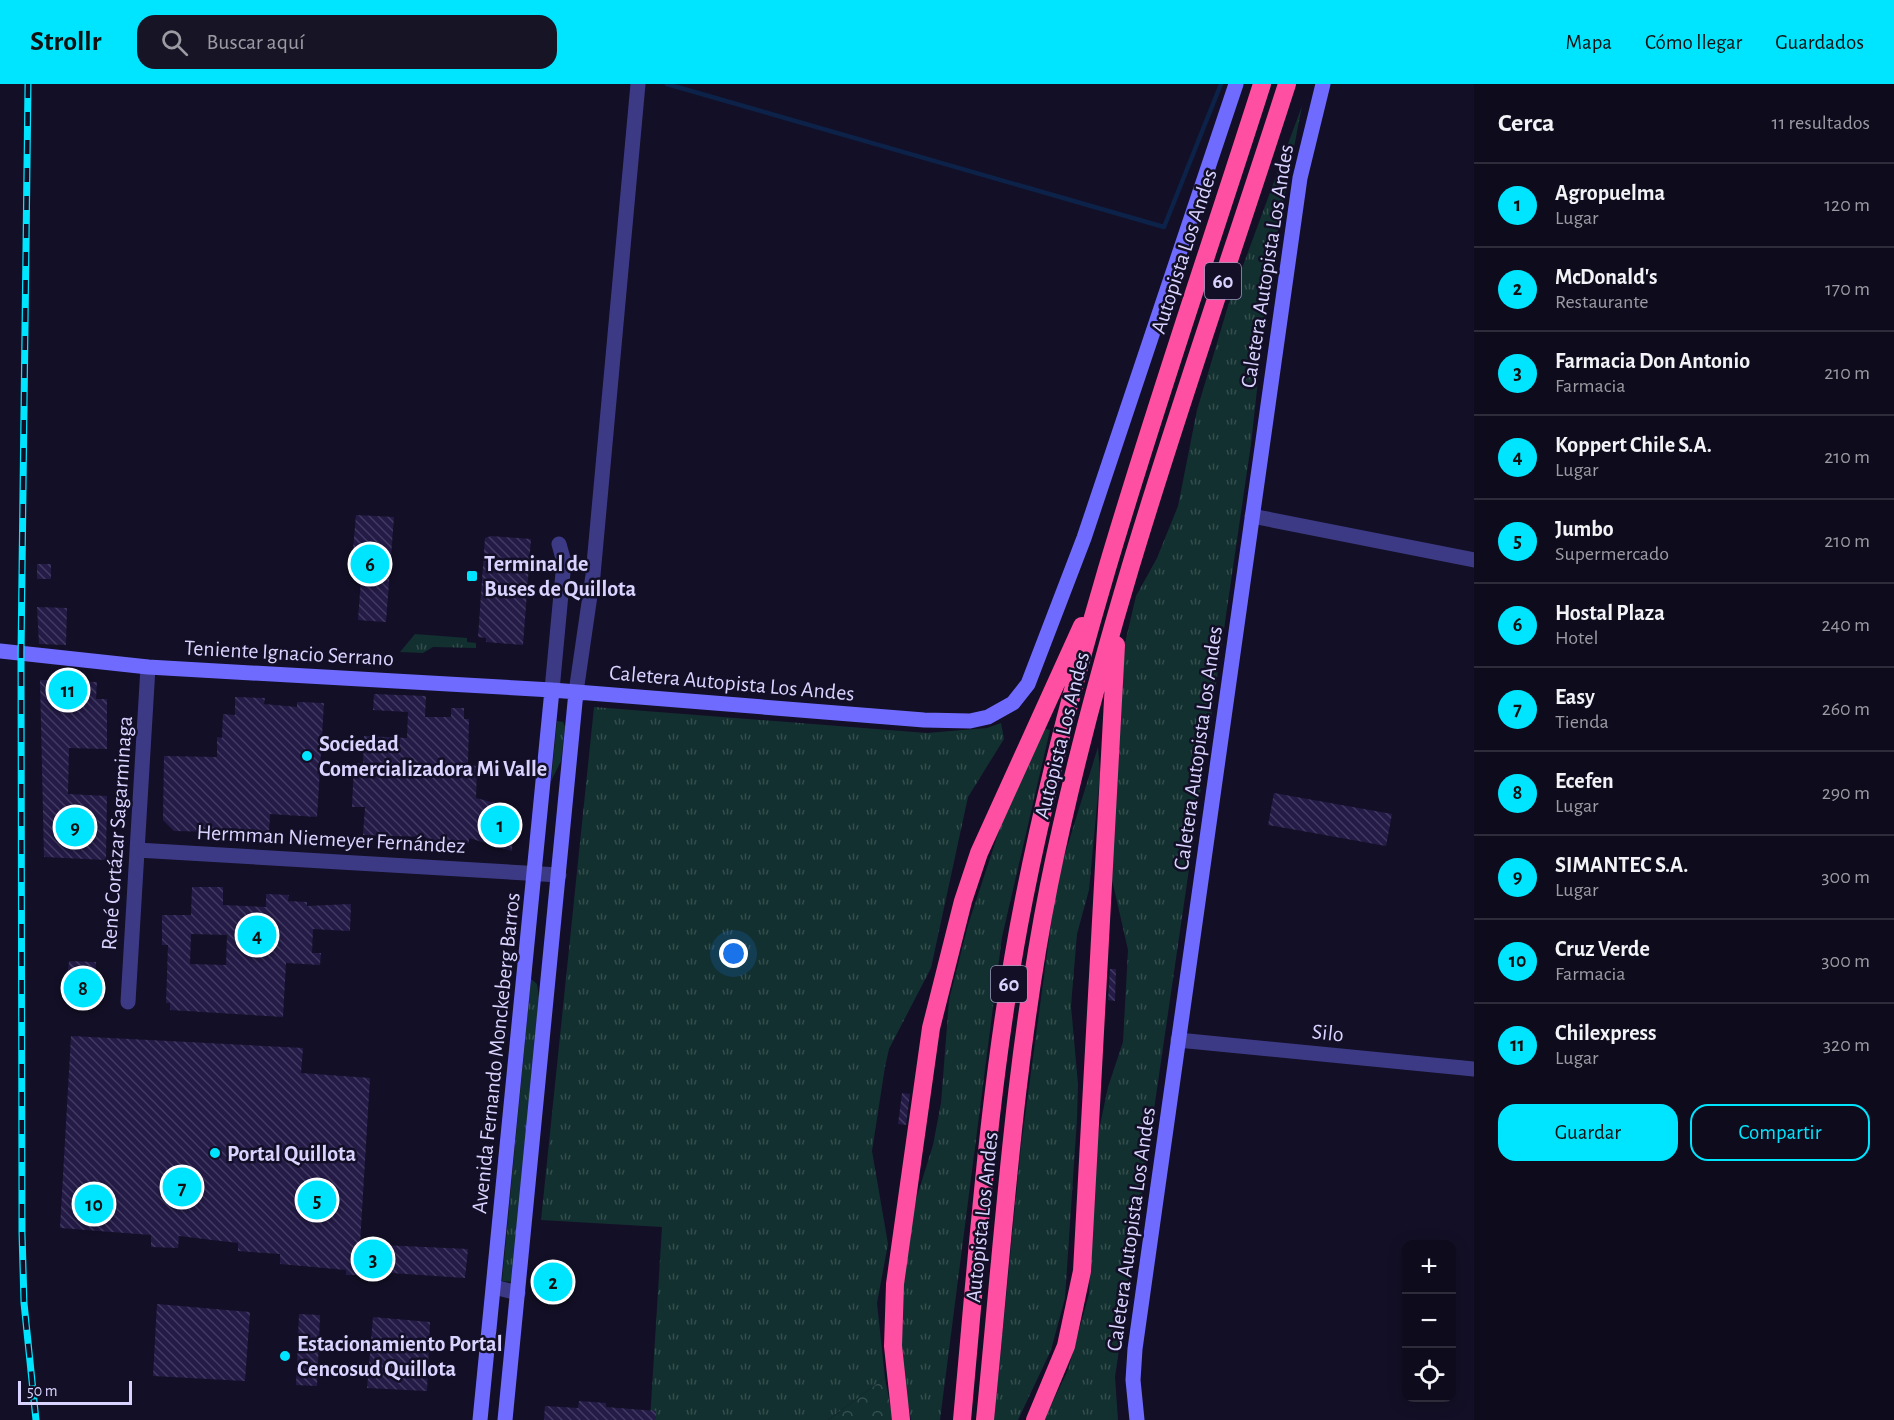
<!DOCTYPE html>
<html lang="es">
<meta charset="utf-8">
<style>
:root{--surface:#0e0b1c;--page:#171425;--text:#f1f3f6;--muted:#9b9ba3;--line:#2e2b3b;--accent:#00e5ff}
body{margin:0;font-family:"Alegreya Sans",sans-serif;background:var(--page);color:var(--text)}
.controls{position:absolute;right:18px;bottom:18px;display:grid;overflow:hidden;border-radius:12px;box-shadow:0 3px 15px #0003}
.controls button{width:54px;height:54px;display:grid;place-items:center;padding:0;border:0;border-bottom:2px solid var(--line);background:var(--surface);color:var(--text);font:30px sans-serif}
.scale{position:absolute;left:18px;bottom:15px;width:114px;box-sizing:border-box;padding-left:6px;border:3px solid #d9d4ff;border-top:0;font-size:16px;line-height:21px;white-space:nowrap;color:#d9d4ff;-webkit-text-stroke:4px #130f26;paint-order:stroke}
.you{position:absolute;left:734px;top:870px;width:21px;height:21px;margin:-15px;border:4px solid #fff;border-radius:50%;background:#1a73e8;box-shadow:0 0 0 9px #1a73e833}
.badge{display:grid;place-items:center;width:39px;height:39px;border-radius:50%;background:var(--accent);color:#111;font-size:20px;font-weight:700}
.pin{position:absolute;translate:-50% -50%;border:3px solid #fff;box-shadow:0 2px 6px #0006}
.list{margin:0;padding:0;list-style:none}
h2{display:flex;justify-content:space-between;align-items:center;height:78px;margin:0;padding:0 24px;font-size:26px}
h2 small{font-size:20px;font-weight:400;color:var(--muted)}
.list li{display:grid;grid-template-columns:39px 1fr auto;gap:18px;align-items:center;box-sizing:border-box;height:84px;padding:0 24px;border-top:2px solid var(--line)}
.list b{display:block;font-size:22px;white-space:nowrap}
.list p{margin:0;font-size:20px;white-space:nowrap;color:var(--muted)}
.list em{font-size:20px;font-style:normal;color:var(--muted)}
.actions{display:flex;gap:12px;padding:18px 24px}
.actions a{flex:1;padding:14px 0;border:2px solid var(--accent);border-radius:18px;text-align:center;font-size:21px;color:var(--accent)}
.actions .main{background:var(--accent);color:#111}
.icon{flex:none;width:33px;height:33px;fill:none;stroke:currentColor;stroke-width:2;stroke-linecap:round;stroke-linejoin:round}
.map{position:relative;flex:none;width:1474px;height:1336px;overflow:hidden}
header{display:flex;align-items:center;gap:36px;box-sizing:border-box;height:84px;padding:0 30px;background:var(--accent);color:#111}
header strong{font-size:28px}
nav{display:flex;gap:33px;margin-inline-start:auto;font-size:21px}
.search{width:420px;height:54px;background:var(--page);display:flex;align-items:center;gap:15px;box-sizing:border-box;padding:0 21px;border-radius:18px;color:var(--muted);font-size:22px}
main{display:flex}
aside{flex:1;background:var(--surface)}
.map>svg:first-child{display:block}
.grass{fill:url(#grass-tufts)}
.forest{fill:url(#forest-crowns)}
.lines{fill:none;stroke-linecap:round;stroke-linejoin:round}
.stream{stroke:#0c2248;stroke-width:4.5}
.building{fill:url(#building-back-hatch);fill-rule:evenodd}
.street{stroke:#3d3a85;stroke-width:15}
.secondary{stroke:#6f6bff;stroke-width:15}
.highway{stroke:#ff4fa3;stroke-width:18}
.rail-casing{stroke:#00e5ff;stroke-width:7}
.rail{stroke:#130f26;stroke-width:4.5;stroke-dasharray:14;stroke-linecap:butt}
.poi-dot{fill:#00e5ff;stroke:#130f26;stroke-width:2}
.labels{text-anchor:middle;stroke-width:5;stroke-linejoin:round;paint-order:stroke}
.shield{fill:#130f26;stroke:#9e99be;stroke-width:1.5}
.shield-label{font-size:21px;font-weight:bold;fill:#d9d4ff}
.street-label{font-size:22px;fill:#d9d4ff;stroke:#130f26}
.poi-label{font-size:22px;font-weight:bold;fill:#d9d4ff;stroke:#130f26;text-anchor:start}
</style>
<header>
<strong>Strollr</strong>
<div class="search"><svg class="icon" aria-label="search" viewBox="0 0 24 24"><circle cx="10" cy="10" r="6"/><path d="M15 15l6 6"/></svg>Buscar aquí</div>
<nav><a>Mapa</a><a>Cómo llegar</a><a>Guardados</a></nav>
</header>
<main>
<div class="map">
<svg width="1474" height="1336" viewBox="0 0 1474 1336">
<defs>
<pattern id="grass-tufts" width="24" height="20" patternUnits="userSpaceOnUse" patternTransform="scale(1.5)"><rect width="24" height="20" fill="#12302f"/><path d="M3 7l-1-3M5 7V3M7 7l1-3M15 17l-1-3M17 17v-4M19 17l1-3" fill="none" stroke="#344d4e"/></pattern>
<pattern id="forest-crowns" width="20" height="18" patternUnits="userSpaceOnUse" patternTransform="scale(1.5)"><rect width="20" height="18" fill="#12302f"/><path d="M2 6a3 3 0 1 1 6 0M12 15a3 3 0 1 1 6 0" fill="none" stroke="#344d4e"/></pattern>
<pattern id="building-back-hatch" width="6" height="6" patternUnits="userSpaceOnUse" patternTransform="scale(1.5)"><rect width="6" height="6" fill="#241b47"/><path d="M-1 5l2 2M0 0l6 6M5-1l2 2" fill="none" stroke="#433b63"/></pattern>
</defs>
<rect width="100%" height="100%" fill="#130f26"/>
<path class="grass" d="M1302,22L1270,188L1251,360L1115,1293L1118,1336H1044L1068,1286L1089,1210L1096,1060L1108,1003L1123,958L1128,866L1108,778L1122,572L1136,512L1157,474L1178,422L1197,326L1228,222Z
M415,550L467,554V558L476,559V564L433,563L423,569L400,568Z
M594,623L927,649L987,644L1001,639L1004,655L968,713L931,884L889,965L885,983L872,1067L888,1160L877,1219L885,1294L828,1336H650L662,1143L541,1136Z
M557,637L563,638L565,643L561,677L551,697Z
M1042,644L1050,646L1002,853L940,1336H911L900,1279L899,1211L909,1138L933,1061L941,1019L949,916L968,841L1001,741Z
M1098,663L1100,689L1089,806L1077,850L1071,922L1078,1000L1077,1035L1065,1214L1051,1266L1018,1336H994L1021,1062L1057,796Z
M531,895L537,900L539,914L512,1198L502,1197Z"/>
<path class="forest" d="M885,1294L893,1336H828Z"/>
<g class="lines">
<path class="stream" d="M667,0L1164,143L1221,0"/>
</g>
<path class="building" d="M356,431L394,433L386,538L358,536L363,466H353Z
M491,452L531,455L523,561L486,558V554L478,553L485,454Z
M37,480H51V495H37Z
M37,523L67,524L66,561L39,560Z
M40,596L97,598L96,615H107V665L69,664L68,710L107,712L106,776L44,773Z
M374,610L426,612L425,633H451V624H464V635H469L468,681L477,682L476,714L514,724L512,767L469,754V759L426,756V753L363,751L365,723H352L354,679H363L364,652L407,654L408,628L373,626Z
M235,613L265,614L264,620L297,623V618L324,619L317,733L270,730L269,749L174,747L163,736L164,672L217,673V653L222,654L223,630L235,631Z
M1274,709L1392,730L1386,762L1268,741Z
M192,803H223V821L266,823V810L289,811L288,817L307,818V822L351,820L350,847L313,845L312,869H321L320,881L286,879L283,933L170,926V919H166L168,861H162V831H191ZM191,850L227,851L226,881L190,880Z
M69,877L96,878L95,893L101,894V915L65,914Z
M1110,885H1116L1115,917L1108,916Z
M71,952L303,964L301,989L370,994L360,1160L468,1165L465,1194L362,1187V1191H346V1186L280,1180V1170L238,1167V1159L179,1152L178,1164L151,1163V1151L60,1144Z
M902,1009L910,1010L906,1041L898,1040Z
M157,1220L250,1228L245,1297L153,1292Z
M299,1230L320,1231L317,1302L296,1301Z
M373,1233L430,1238L427,1307L367,1304Z
M579,1317L606,1319V1323L656,1327V1336H544L545,1322L578,1324Z"/>
<g class="lines">
<path class="street" d="M1252,432L1474,476
M552,606L564,478L559,460
M576,608L593,491L638,0
M137,766L559,791
M128,918L148,583
M1178,956L1474,985
M494,1203L518,1209"/>
<path class="secondary" d="M0,567L148,583L552,606L924,636L970,637L988,633L1013,619L1028,600L1084,454L1236,0
M480,1336L552,606
M505,1336L576,608
M1137,1336L1133,1296L1135,1265L1300,94L1323,0"/>
<path class="highway" d="M901,1336L893,1262L895,1200L931,944L963,817L979,769L1082,542
M962,1336C978,1162 990,986 1024,815C1079,537 1176,269 1262,0
M985,1336C1003,1158 1014,977 1049,801C1104,529 1202,264 1287,0
M1035,1336L1066,1262L1082,1187L1116,561"/>
<g class="rail-casing">
<path id="rail" d="M28,0L21,570L22,1149L24,1219L36,1336"/>
</g>
<use href="#rail" class="rail"/>
</g>
<g class="poi-dot">
<rect x="466" y="486" width="12" height="12" rx="3"/>
<circle cx="307" cy="672" r="6"/>
<circle cx="215" cy="1069" r="6"/>
<circle cx="285" cy="1272" r="6"/>
</g>
<g class="labels">
<g class="shield">
<rect x="1205" y="179" width="36" height="36" rx="4.5"/>
<rect x="991" y="882" width="36" height="36" rx="4.5"/>
</g>
<g class="shield-label">
<text x="1223" y="204">60</text>
<text x="1009" y="907">60</text>
</g>
<g class="street-label">
<text transform="translate(1183 167) rotate(-72)" y="8">Autopista Los Andes</text>
<text transform="translate(1266 182) rotate(-81)" y="8">Caletera Autopista Los Andes</text>
<text transform="translate(289 568) rotate(3)" y="8">Teniente Ignacio Serrano</text>
<text transform="translate(732 598) rotate(5)" y="8">Caletera Autopista Los Andes</text>
<text transform="translate(1061 651) rotate(-76)" y="8">Autopista Los Andes</text>
<text transform="translate(1197 664) rotate(-82)" y="8">Caletera Autopista Los Andes</text>
<text transform="translate(116 749) rotate(-86)" y="8">René Cortázar Sagarminaga</text>
<text transform="translate(331 754) rotate(3)" y="8">Hermman Niemeyer Fernández</text>
<text transform="translate(1328 948) rotate(6)" y="8">Silo</text>
<text transform="translate(495 969) rotate(-84)" y="8">Avenida Fernando Monckeberg Barros</text>
<text transform="translate(981 1133) rotate(-84)" y="8">Autopista Los Andes</text>
<text transform="translate(1130 1145) rotate(-82)" y="8">Caletera Autopista Los Andes</text>
</g>
<g class="poi-label">
<text x="484" y="487">Terminal de<tspan x="484" dy="25">Buses de Quillota</tspan></text>
<text x="319" y="667">Sociedad<tspan x="319" dy="25">Comercializadora Mi Valle</tspan></text>
<text x="227" y="1077">Portal Quillota</text>
<text x="297" y="1267">Estacionamiento Portal<tspan x="297" dy="25">Cencosud Quillota</tspan></text>
</g>
</g>
</svg>
<div class="controls">
<button>+</button>
<button>−</button>
<button><svg class="icon" aria-label="locate" viewBox="0 0 24 24"><circle cx="12" cy="12" r="6"/><path d="M12 2v4M12 18v4M2 12h4M18 12h4"/></svg></button>
</div>
<div class="scale">50 m</div>
<div class="you"></div>
<div class="pin badge" style="left:500px;top:741px">1</div>
<div class="pin badge" style="left:553px;top:1198px">2</div>
<div class="pin badge" style="left:373px;top:1175px">3</div>
<div class="pin badge" style="left:257px;top:851px">4</div>
<div class="pin badge" style="left:317px;top:1116px">5</div>
<div class="pin badge" style="left:370px;top:480px">6</div>
<div class="pin badge" style="left:182px;top:1103px">7</div>
<div class="pin badge" style="left:83px;top:904px">8</div>
<div class="pin badge" style="left:75px;top:743px">9</div>
<div class="pin badge" style="left:94px;top:1120px">10</div>
<div class="pin badge" style="left:68px;top:606px">11</div>
</div>
<aside>
<h2>Cerca<small>11 resultados</small></h2>
<ul class="list">
<li><span class="badge">1</span><div><b>Agropuelma</b><p>Lugar</p></div><em>120 m</em></li>
<li><span class="badge">2</span><div><b>McDonald's</b><p>Restaurante</p></div><em>170 m</em></li>
<li><span class="badge">3</span><div><b>Farmacia Don Antonio</b><p>Farmacia</p></div><em>210 m</em></li>
<li><span class="badge">4</span><div><b>Koppert Chile S.A.</b><p>Lugar</p></div><em>210 m</em></li>
<li><span class="badge">5</span><div><b>Jumbo</b><p>Supermercado</p></div><em>210 m</em></li>
<li><span class="badge">6</span><div><b>Hostal Plaza</b><p>Hotel</p></div><em>240 m</em></li>
<li><span class="badge">7</span><div><b>Easy</b><p>Tienda</p></div><em>260 m</em></li>
<li><span class="badge">8</span><div><b>Ecefen</b><p>Lugar</p></div><em>290 m</em></li>
<li><span class="badge">9</span><div><b>SIMANTEC S.A.</b><p>Lugar</p></div><em>300 m</em></li>
<li><span class="badge">10</span><div><b>Cruz Verde</b><p>Farmacia</p></div><em>300 m</em></li>
<li><span class="badge">11</span><div><b>Chilexpress</b><p>Lugar</p></div><em>320 m</em></li>
</ul>
<div class="actions"><a class="main">Guardar</a><a>Compartir</a></div>
</aside>
</main>
